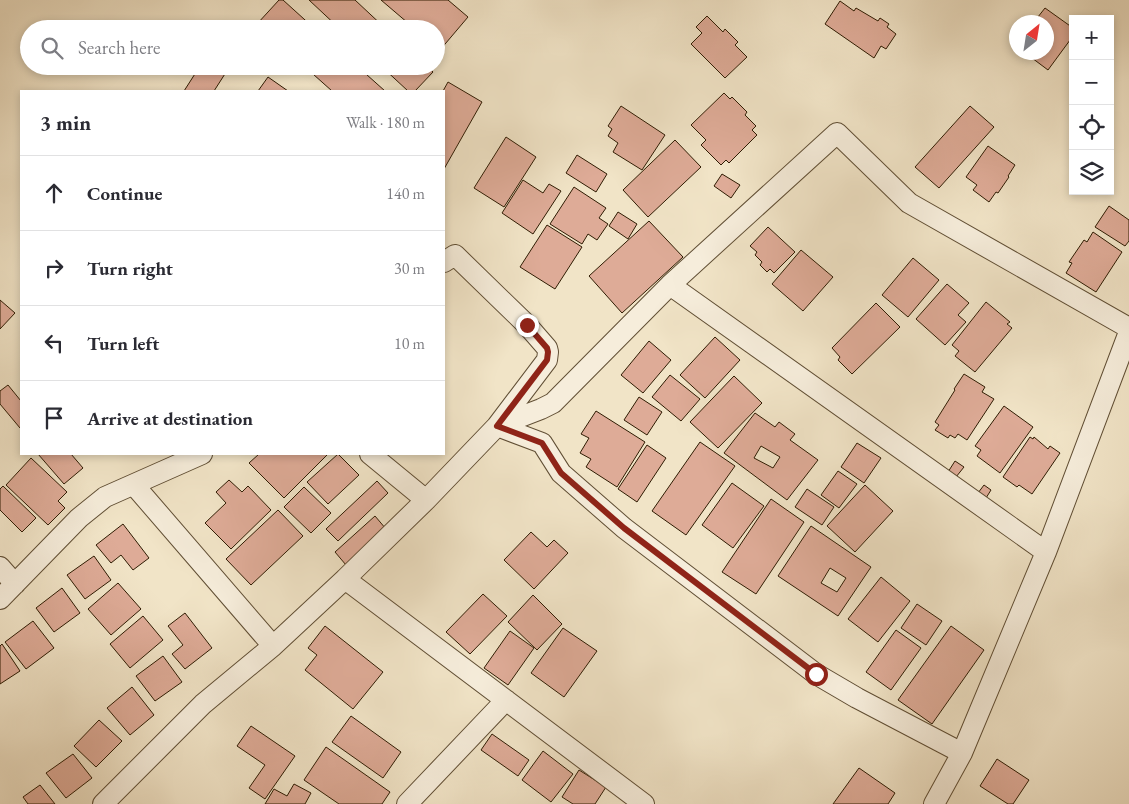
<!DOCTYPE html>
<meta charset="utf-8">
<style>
:root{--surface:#fff;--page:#f2f2f3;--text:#2b2b33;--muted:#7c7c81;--line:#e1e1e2}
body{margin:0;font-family:"EB Garamond",serif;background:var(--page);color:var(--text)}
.controls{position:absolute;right:15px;top:15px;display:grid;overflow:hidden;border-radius:0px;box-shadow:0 2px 8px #0003}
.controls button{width:45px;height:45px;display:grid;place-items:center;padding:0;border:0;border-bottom:1px solid var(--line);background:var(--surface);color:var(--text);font:25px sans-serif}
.compass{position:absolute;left:1009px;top:15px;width:45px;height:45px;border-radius:50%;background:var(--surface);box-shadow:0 2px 8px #0003;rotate:30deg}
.stop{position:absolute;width:15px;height:15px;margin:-11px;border:4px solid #8f2418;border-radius:50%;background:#fff}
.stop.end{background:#8f2418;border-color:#fff;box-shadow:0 1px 5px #0008}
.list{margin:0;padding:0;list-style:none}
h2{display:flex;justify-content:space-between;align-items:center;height:65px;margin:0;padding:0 20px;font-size:21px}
h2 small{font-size:16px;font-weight:400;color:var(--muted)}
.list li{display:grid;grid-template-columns:32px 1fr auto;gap:15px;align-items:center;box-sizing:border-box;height:75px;padding:0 20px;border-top:1px solid var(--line)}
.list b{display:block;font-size:19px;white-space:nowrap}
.list em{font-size:16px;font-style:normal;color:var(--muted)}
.icon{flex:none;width:28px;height:28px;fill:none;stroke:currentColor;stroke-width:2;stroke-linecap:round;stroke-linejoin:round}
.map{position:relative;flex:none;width:1129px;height:804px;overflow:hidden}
.search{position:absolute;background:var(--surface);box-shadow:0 2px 8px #0003;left:20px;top:20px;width:425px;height:55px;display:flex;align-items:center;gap:12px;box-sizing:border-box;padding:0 18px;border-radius:28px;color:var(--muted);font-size:19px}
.panel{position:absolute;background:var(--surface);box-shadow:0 2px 8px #0003;left:20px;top:90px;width:425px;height:365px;border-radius:0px}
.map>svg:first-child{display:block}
.building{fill:#deab97;stroke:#2f1c03;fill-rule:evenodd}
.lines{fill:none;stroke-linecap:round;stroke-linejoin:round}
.minor-casing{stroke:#604e34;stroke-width:22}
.minor{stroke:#f6eddb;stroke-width:20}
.route{stroke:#8f2418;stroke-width:6}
</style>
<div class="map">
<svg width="1129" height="804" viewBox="0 0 1129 804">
<rect width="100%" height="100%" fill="#f1e4c7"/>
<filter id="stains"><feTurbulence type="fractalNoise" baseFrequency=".004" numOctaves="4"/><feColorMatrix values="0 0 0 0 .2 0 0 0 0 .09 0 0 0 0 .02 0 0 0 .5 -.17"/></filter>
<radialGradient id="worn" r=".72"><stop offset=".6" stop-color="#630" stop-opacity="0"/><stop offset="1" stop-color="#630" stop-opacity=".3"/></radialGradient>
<path class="building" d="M279,0H283L315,29H263L257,24Z
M309,0H355L386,29H340Z
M381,0H448L468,17L440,50L436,47V29H415Z
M840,1L854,11L856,8L878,21L880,18L889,24L887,27L896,34L886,49L881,46L874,58L825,24Z
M1045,8L1073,28L1069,32L1073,36L1048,70L1024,52H1046V22H1034Z
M707,16L723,32L725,29L738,42L735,45L747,57L725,78L691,44L702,33L696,27Z
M200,66H230L214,91H184Z
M304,66H357L385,91H332Z
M381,66H427L433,72L415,91H408Z
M268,77L288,91H258Z
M448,82L482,102L444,169L443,91Z
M724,93L730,99L732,97L747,112L745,115L756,126L752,130L757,135L729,163L726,160L721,165L701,145L706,140L691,125Z
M621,106L665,135L642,170L613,152L618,143L608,136L612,129L608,126Z
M970,106L994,127L939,188L915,167Z
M506,137L536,157L504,207L474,188Z
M675,140L701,167L648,217L623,190Z
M988,146L1015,165L1008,176L1009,177L998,193L996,192L989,202L973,190L977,185L966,177Z
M577,155L607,174L596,192L566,173Z
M722,174L740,185L731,198L714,186Z
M523,180L543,193L549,184L561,191L533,234L502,213Z
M574,187L606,208L599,218L608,224L597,240L588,234L582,244L550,224Z
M1109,206L1129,220V241L1125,246L1095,227Z
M618,212L637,224L628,239L609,226Z
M649,221L683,257L622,313L589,276Z
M547,225L582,247L555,289L520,267Z
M768,227L795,252L774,273L770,269L767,272L760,265L762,262L755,255L757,252L750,246Z
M1093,232L1122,252L1096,292L1066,273L1072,263L1069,262L1084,240L1087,242Z
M801,250L833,277L803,311L772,284Z
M913,258L939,280L908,317L882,295Z
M947,284L969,303L958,315L966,322L945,345L916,319Z
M0,300L15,313L0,329Z
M986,302L1010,322L1007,324L1012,328L975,372L955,356L959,351L952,345Z
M876,303L900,327L852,374L838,360L840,357L832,348Z
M715,337L740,360L705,398L680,375Z
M649,341L671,360L643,393L621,375Z
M964,374L985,387L982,392L994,399L967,440L958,434L955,438L950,435L948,438L935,430L939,425L935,422L955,390L954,389Z
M670,375L700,399L681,421L652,397Z
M734,376L762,403L718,448L690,422Z
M8,385L21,401V427L20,428L0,404V391Z
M639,397L662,412L647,435L624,420Z
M1004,406L1033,427L1000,473L977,456L981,450L975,446Z
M596,411L645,442L617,487L586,467L591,459L580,453L589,438L581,434Z
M755,413L775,427L779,422L795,434L790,440L818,460L787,500L724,453ZM761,446L780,457L773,468L754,458Z
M1030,437L1033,439L1034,437L1048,449L1050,446L1060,453L1032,494L1019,485L1017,487L1003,477Z
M700,442L735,466L686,535L652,511Z
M857,443L881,458L864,483L841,467Z
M647,445L666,458L637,502L618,489Z
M38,454H71L83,468L64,484Z
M259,454H328L284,498L249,463Z
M338,454L359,475L328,504L307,482Z
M31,458L67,492L58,501L65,508L48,525L6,485Z
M955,461L964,467L956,477L948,472Z
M838,471L857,484L839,508L821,495Z
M229,480L242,492L248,486L271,510L231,549L205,523L226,503L216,492Z
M377,481L388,493L338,541L326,529Z
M732,483L764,506L733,548L702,525Z
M865,485L893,511L855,552L827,526Z
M984,485L991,490L986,498L978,493Z
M3,486L36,518L22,532L0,510V489Z
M304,487L331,513L311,533L284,507Z
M807,489L834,507L822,525L795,507Z
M771,499L804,522L756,594L722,572Z
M278,510L303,536L251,585L226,559Z
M375,516L386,529L346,565L335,552Z
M123,524L149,558L133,570L121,555L111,563L96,545Z
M811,526L871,567L838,616L778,576ZM830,568L846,578L837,592L821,583Z
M531,532L547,547L554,540L568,553L534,589L504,560Z
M94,556L111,580L85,599L67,575Z
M881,577L910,601L878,642L848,619Z
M118,583L141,609L111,635L88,609Z
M62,588L80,613L54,632L36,608Z
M483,594L507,616L470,654L446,632Z
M533,595L562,624L537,650L508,622Z
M917,604L942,621L926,645L901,628Z
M185,613L212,648L185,669L172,654L183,645L168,626Z
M143,616L163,640L130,668L110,644Z
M33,621L54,648L26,669L5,642Z
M325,626L383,672L353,709L305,670L317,655L308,648Z
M951,626L984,650L932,724L898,700Z
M563,628L597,651L564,697L531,673Z
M896,630L921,648L891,690L866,672Z
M510,631L534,648L508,685L484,668Z
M2,644L20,671L0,684V646Z
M163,656L182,682L155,701L136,676Z
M132,687L154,715L130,735L107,708Z
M351,716L401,752L383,778L332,742Z
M99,720L122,741L96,767L74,746Z
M251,726L295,756L265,799L249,788L265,765L237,746Z
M492,734L529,760L518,776L481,750Z
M326,747L390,792L382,804H339L304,780Z
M543,751L573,774L551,802L522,780Z
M73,754L92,778L66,798L46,773Z
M997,759L1029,780L1013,804H1008L980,786Z
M859,768L895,793L888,804H833Z
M579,770L606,787L595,804H573L562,797Z
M294,784L311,793L305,804H265L274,789L287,796Z
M40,785L55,804H28L23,797Z"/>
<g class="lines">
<g class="minor-casing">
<path id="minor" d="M444,262L455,255L527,325L547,348L548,352L547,360L497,426L542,443L561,473L624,528L816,674L857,698L962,753
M670,285L1046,552
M370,454L426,500
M134,485L273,646
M0,567L15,584
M345,579L644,804
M0,599L79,518L105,497L202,454
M103,804L203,704L273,646L345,579L426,500L497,426L541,409L553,403L670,285L837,133L909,203L1129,328
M407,804L506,700
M934,804L962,753L1046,552L1129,332"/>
</g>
<use href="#minor" class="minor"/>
</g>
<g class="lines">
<path class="route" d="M527,325L547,348L548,352L547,360L497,426L542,443L561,473L624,528L816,674"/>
</g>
<rect width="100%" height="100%" filter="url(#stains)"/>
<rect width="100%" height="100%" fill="url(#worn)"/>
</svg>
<div class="controls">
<button>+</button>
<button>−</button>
<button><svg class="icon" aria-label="locate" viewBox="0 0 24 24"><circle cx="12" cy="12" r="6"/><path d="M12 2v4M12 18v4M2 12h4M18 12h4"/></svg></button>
<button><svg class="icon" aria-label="layers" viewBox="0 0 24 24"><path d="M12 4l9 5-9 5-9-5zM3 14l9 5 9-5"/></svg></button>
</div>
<svg class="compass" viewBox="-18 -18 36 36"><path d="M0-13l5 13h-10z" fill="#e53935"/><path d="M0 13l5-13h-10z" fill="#7c7c81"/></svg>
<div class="stop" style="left:816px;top:674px"></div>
<div class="stop end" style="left:527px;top:325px"></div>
<div class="search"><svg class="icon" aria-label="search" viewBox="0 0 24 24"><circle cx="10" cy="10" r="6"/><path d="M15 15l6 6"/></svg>Search here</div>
<section class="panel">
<h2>3 min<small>Walk · 180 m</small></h2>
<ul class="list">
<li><svg class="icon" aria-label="ahead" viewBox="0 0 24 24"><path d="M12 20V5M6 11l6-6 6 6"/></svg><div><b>Continue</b></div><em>140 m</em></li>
<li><svg class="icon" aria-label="right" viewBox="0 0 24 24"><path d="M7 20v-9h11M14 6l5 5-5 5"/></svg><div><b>Turn right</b></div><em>30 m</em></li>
<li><svg class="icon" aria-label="left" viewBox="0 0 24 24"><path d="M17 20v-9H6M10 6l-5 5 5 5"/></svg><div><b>Turn left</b></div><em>10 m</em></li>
<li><svg class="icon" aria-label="arrive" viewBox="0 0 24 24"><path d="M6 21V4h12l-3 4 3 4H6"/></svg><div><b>Arrive at destination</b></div></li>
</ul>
</section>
</div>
